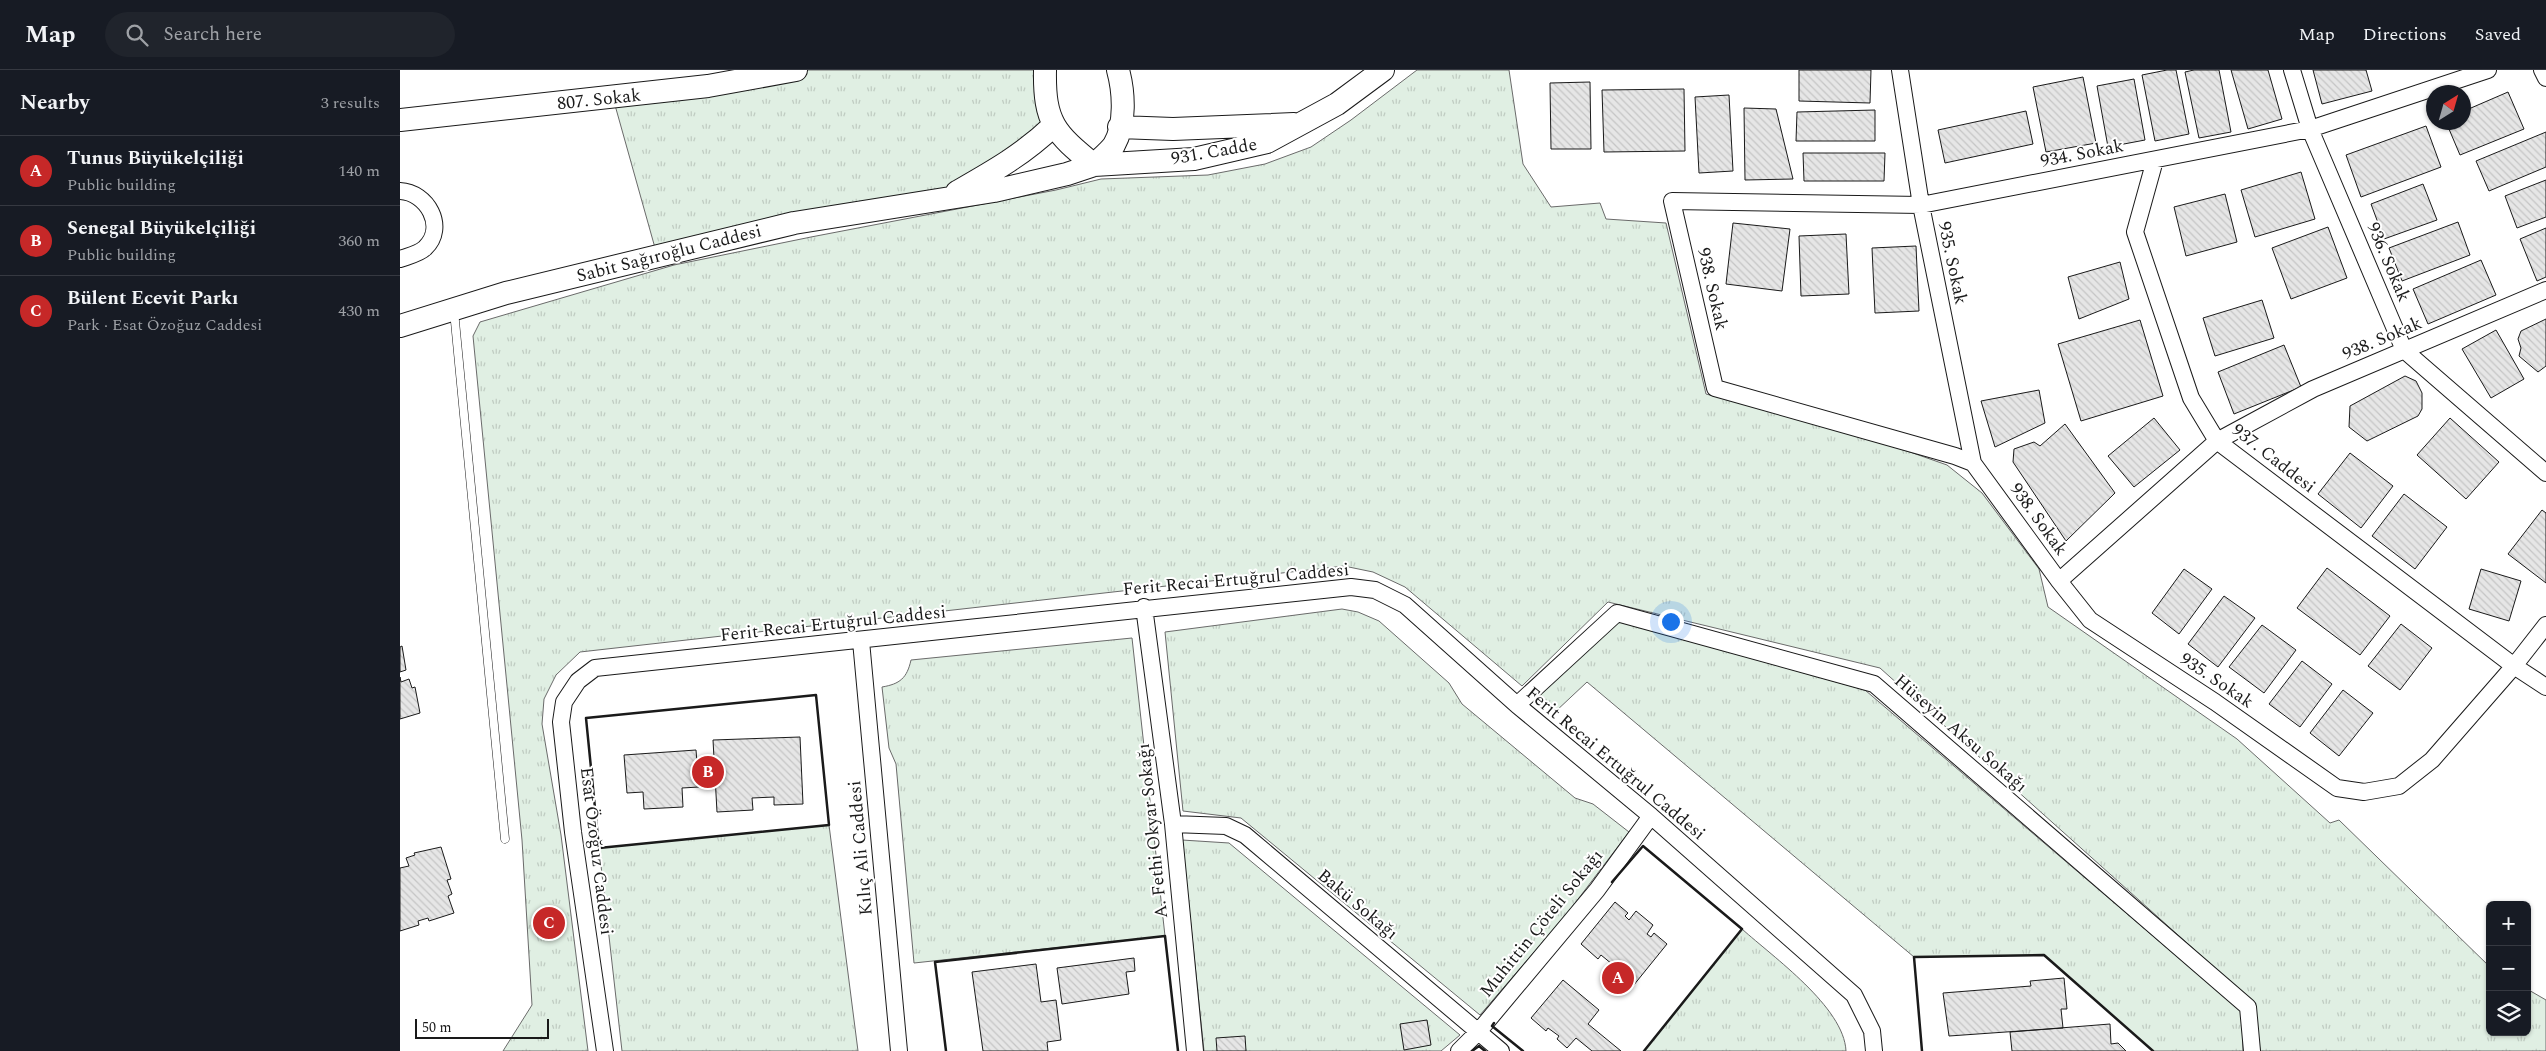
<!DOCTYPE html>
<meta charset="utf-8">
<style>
:root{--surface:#171b24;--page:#20242c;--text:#f1f3f6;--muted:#9ea1a6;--line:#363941;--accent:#c62828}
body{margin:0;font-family:Spectral,serif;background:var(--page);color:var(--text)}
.controls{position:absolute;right:15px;bottom:15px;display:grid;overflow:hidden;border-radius:8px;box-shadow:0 1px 4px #0004}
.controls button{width:45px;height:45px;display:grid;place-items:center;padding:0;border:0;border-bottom:1px solid var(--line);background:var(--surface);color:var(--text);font:25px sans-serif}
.compass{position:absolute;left:2026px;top:15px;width:45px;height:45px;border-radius:50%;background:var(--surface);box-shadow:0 1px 4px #0004;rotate:37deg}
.scale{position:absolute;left:15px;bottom:12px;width:134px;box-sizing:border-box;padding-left:5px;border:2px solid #1a1a1a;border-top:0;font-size:14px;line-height:18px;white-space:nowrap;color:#1a1a1a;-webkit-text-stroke:4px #fff;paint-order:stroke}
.you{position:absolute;left:1270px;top:551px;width:18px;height:18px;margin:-12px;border:4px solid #fff;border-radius:50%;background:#1a73e8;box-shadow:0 0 0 8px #1a73e833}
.badge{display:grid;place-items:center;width:32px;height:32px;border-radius:50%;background:var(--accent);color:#fff;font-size:16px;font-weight:700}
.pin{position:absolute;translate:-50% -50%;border:2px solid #fff;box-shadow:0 1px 5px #0006}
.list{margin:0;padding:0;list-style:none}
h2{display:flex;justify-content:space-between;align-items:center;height:65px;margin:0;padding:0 20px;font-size:21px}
h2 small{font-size:16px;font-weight:400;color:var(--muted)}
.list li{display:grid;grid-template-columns:32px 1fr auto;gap:15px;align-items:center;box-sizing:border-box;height:70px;padding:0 20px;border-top:1px solid var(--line)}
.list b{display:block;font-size:19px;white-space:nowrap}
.list p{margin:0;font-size:16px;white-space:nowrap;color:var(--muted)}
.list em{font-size:16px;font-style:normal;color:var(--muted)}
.icon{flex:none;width:28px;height:28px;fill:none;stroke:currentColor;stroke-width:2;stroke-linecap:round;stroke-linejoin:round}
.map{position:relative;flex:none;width:2146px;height:981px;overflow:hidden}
header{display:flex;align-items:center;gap:30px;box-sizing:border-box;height:70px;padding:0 25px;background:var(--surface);border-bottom:1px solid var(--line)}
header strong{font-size:24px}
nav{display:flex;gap:28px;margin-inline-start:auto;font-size:18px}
.search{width:350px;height:45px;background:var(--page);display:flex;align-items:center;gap:12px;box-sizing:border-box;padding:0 18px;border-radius:28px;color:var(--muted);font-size:19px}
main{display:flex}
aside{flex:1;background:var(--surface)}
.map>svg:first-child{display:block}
.grass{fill:url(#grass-tufts);stroke:#6a6a6a}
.building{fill:url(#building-back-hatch);stroke:#1a1a1a}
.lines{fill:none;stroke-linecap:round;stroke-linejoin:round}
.lane-casing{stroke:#1a1a1a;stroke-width:9}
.street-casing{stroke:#1a1a1a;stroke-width:18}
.secondary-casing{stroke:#1a1a1a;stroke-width:24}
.lane{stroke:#fff;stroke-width:8}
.street{stroke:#fff;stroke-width:16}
.secondary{stroke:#fff;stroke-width:22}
.wall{stroke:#1a1a1a;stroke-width:2.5}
.labels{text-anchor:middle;stroke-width:4;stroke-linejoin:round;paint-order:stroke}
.street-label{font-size:18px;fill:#1a1a1a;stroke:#fff}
</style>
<header>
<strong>Map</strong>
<div class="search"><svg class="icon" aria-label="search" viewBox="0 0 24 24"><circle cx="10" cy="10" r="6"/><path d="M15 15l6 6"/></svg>Search here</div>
<nav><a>Map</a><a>Directions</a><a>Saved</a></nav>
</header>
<main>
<aside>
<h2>Nearby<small>3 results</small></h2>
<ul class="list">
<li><span class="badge">A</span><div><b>Tunus Büyükelçiliği</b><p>Public building</p></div><em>140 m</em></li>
<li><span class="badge">B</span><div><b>Senegal Büyükelçiliği</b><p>Public building</p></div><em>360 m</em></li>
<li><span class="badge">C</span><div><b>Bülent Ecevit Parkı</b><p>Park · Esat Özoğuz Caddesi</p></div><em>430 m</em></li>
</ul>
</aside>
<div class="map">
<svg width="2146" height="981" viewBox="0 0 2146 981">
<defs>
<pattern id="grass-tufts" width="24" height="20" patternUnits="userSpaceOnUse" patternTransform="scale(1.25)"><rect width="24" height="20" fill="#e0efe3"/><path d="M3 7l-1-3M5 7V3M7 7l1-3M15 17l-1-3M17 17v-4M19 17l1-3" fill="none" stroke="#c0ccc2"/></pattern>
<pattern id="building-back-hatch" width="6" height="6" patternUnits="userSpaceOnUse" patternTransform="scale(1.25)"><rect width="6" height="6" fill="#e6e6e6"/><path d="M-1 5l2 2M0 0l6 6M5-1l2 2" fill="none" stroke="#c5c5c5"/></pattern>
</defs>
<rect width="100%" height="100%" fill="#fff"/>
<path class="grass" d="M396,0H645L653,56L543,129L257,185L213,28Z
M1017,0H1109L1123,94L1151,137L1200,133L1206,149L1266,153L1306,324L1456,363L1547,395L1582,423L1639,499L1648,537L1837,669L1930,753L1939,750L2090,897V962H2127V919L2146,930V981H1860L1855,934L1480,598L1208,532L1122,616L1005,517L973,502L944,496L180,582L156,605L144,629L142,654L161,765L188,981H103L132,935L122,770L73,266L80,252L274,195L411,167L656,120L701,109L808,105L865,94L911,77L951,50Z
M942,539L958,542L979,551L1049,613L1062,634L1175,728L1193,734L1229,762L1166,845L1080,945L841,748L783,741L765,562Z
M1219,551L1465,620L1842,942L1843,981H1753L1644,885L1514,887L1187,612L1155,642L1136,624Z
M732,568L765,866L514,893L496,694L489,678L482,617C500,614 507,608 511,590Z
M429,755L458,981H222L199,778Z
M782,770L829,773L1060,965L1041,981H804Z
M1342,859C1373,887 1444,937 1446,981H1244Z"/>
<path class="building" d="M1399,0H1471L1470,33L1399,31Z
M1767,0H1776L1789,64L1755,71L1742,5Z
M1794,0H1819L1831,62L1799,68L1785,2Z
M1831,0H1868L1882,49L1848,59Z
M1913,0H1966L1972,21L1922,34Z
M1683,7L1696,73L1646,82L1633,17Z
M1734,9L1745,70L1708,77L1697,16Z
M1190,12L1191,79H1151L1150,13Z
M1284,19L1285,81L1204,82L1202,20Z
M2108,22L2124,59L2060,85L2046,52H2064V41Z
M1329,25L1333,101L1299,103L1295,27Z
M1344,38L1376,39L1393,109L1345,110Z
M1475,40V71H1396L1397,42Z
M1626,41L1633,74L1545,93L1538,60Z
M2026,56L2041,97L1961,127L1946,85Z
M2146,62V97L2089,121L2076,91Z
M1403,83H1485L1484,111H1404Z
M1901,102L1915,149L1855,167L1841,120Z
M2146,110V147L2117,158L2105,126Z
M2023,114L2037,150L1984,169L1971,134Z
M1825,124L1837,172L1786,186L1774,137Z
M2058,152L2070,185L2002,211L1989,178Z
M1333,153L1390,159L1382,221L1326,214Z
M1928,157L1947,208L1891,229L1872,178Z
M2146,158V207L2137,211L2120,169Z
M1446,164L1449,224L1401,226L1399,166Z
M1516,176L1519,241L1475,243L1472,178Z
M2081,190L2096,225L2028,254L2013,219Z
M1720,192L1729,229L1679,249L1668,207Z
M1862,230L1874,268L1815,286L1803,248Z
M2146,249V296L2138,302L2119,286L2121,278L2118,269L2121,261Z
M1740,250L1763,326L1681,351L1658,274Z
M2096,260L2124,309L2091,328L2062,279Z
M1884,275L1901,317L1834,344L1818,302Z
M2005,306L2016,311L2022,323V339L2018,346L1967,371L1949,357L1950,336Z
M1639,320L1645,353L1595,377L1581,331Z
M1754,348L1780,380L1734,417L1708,386Z
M2050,348L2099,392L2066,429L2017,385Z
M1665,354L1715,423L1666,471L1613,392L1614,379L1634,372L1640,376Z
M1950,383L1993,416L1961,458L1918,424Z
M2004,424L2047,457L2015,499L1972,466Z
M2142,440L2146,443V513L2108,484Z
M1927,498L1990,546L1960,585L1897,538Z
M1784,499L1812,519L1779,564L1752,543Z
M2081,499L2121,511L2109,551L2069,539Z
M1824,526L1855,548L1818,597L1788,574Z
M2001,554L2032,578L2000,620L1968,596Z
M1862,555L1896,580L1864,623L1829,597Z
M2,576L6,600L0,602V577Z
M1902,591L1932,614L1900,657L1869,634Z
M0,607L1,612L9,609L12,618L15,617L20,643L0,649Z
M1943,620L1973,643L1939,686L1910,663Z
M400,667L403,734L374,735V727L352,728L353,740L317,742L313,670Z
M296,680L299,717L282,718L283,737L244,739L243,722L227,723L224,685Z
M41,777L51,809L47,810L52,824L48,826L54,843L29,851L28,848L18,851L19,855L0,861V798L9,796L6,788L15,785L14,783Z
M1215,832L1228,843L1225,846L1229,850L1236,841L1253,855L1247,864L1251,867L1254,863L1267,874L1233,916L1215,902L1218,899L1201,885L1198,889L1181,874Z
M734,888L735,901L726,902L729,924L662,934L657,898Z
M636,894L641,932L656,930L661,970L647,972L648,981H583L572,902Z
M1664,908L1667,939H1661L1663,958L1549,966L1543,923L1631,916L1630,911Z
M1163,910L1199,940L1188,954L1221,981H1192L1176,968L1167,978L1157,969L1159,966L1148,958L1146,961L1131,948Z
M1027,950L1031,975L1004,980L1000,954Z
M1710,954L1711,974L1718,973L1726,981H1612L1610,962Z
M845,966L846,981H817L816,968Z"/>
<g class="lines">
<g class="lane-casing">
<path id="lane" d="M54,241L105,769"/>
</g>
<g class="street-casing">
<path id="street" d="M1500,0L1521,135L1573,393
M1892,0L1910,59L2004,280L2146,403
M2088,0L1910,59L1521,135L1272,131L1315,318L1555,386L1573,393L1659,511L1690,550L1815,632L1937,718L1964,722L1999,716L2032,690L2114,596L2146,555
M2142,0L2146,8
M1755,90L1735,162L1791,328L1817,371L2114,596L2146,617
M0,121C27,122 47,157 25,178C19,184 8,186 0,189
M1659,511L1817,371L1913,319L2146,220
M744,537L773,754L795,981
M461,571L499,981
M1117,635L1217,543L1474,614L1848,937L1852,981
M773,754L826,756L845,765L1101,981
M205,981L173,762L161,652L164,632L178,611L195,598C447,573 699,542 951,517L975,520L1005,535L1117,635L1251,746L1454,925L1472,961L1474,981
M1059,981L1079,961L1197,820L1251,746"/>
</g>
<g class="secondary-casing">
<path id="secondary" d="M645,0C644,53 655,63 694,95C700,89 709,82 714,75C726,54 724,22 718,0
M0,50L308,16L396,0
M719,57L773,59L894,54
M557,122C592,102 624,84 653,56
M0,256L106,223L394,153L594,121L667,104L694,95L794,89L867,72L937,34L983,0"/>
</g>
<use href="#lane" class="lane"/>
<use href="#street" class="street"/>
<use href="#secondary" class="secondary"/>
<path class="wall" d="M416,625L429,755L199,778L186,648Z
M1212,812L1243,776L1342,859L1244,981
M1094,953L1092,956L1123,981
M546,981L535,892L765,866L778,981
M1072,981L1079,976L1085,981
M1522,981L1514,887L1644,885L1753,981"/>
</g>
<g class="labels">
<g class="street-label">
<text transform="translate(199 29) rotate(-6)" y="6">807. Sokak</text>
<text transform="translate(814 81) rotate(-10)" y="6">931. Cadde</text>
<text transform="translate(1682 83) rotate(-11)" y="6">934. Sokak</text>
<text transform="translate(269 183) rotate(-14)" y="6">Sabit Sağıroğlu Caddesi</text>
<text transform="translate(1989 192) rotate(67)" y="6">936. Sokak</text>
<text transform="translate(1553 193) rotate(78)" y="6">935. Sokak</text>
<text transform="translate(1313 219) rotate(77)" y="6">938. Sokak</text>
<text transform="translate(1982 268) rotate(-23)" y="6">938. Sokak</text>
<text transform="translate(1874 388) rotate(38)" y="6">937. Caddesi</text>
<text transform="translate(1639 449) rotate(54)" y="6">938. Sokak</text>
<text transform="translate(836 509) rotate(-5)" y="6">Ferit Recai Ertuğrul Caddesi</text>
<text transform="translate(433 553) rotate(-6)" y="6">Ferit Recai Ertuğrul Caddesi</text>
<text transform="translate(1817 610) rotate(34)" y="6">935. Sokak</text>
<text transform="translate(1561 663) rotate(41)" y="6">Hüseyin Aksu Sokağı</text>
<text transform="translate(1216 693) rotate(40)" y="6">Ferit Recai Ertuğrul Caddesi</text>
<text transform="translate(752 761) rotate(-96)" y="6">A. Fethi Okyar Sokağı</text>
<text transform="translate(460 778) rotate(-95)" y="6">Kılıç Ali Caddesi</text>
<text transform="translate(197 781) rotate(83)" y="6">Esat Özoğuz Caddesi</text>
<text transform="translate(958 834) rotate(40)" y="6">Bakü Sokağı</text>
<text transform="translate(1141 853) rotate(-51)" y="6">Muhittin Çöteli Sokağı</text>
</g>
</g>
</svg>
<div class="controls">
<button>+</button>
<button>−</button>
<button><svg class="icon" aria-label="layers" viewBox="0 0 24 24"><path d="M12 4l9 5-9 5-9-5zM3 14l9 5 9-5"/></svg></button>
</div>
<svg class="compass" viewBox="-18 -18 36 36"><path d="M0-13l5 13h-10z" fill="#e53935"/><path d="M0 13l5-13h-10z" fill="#9ea1a6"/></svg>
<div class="scale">50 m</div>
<div class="you"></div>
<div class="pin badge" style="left:1218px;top:908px">A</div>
<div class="pin badge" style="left:308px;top:702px">B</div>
<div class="pin badge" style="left:149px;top:853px">C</div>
</div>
</main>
